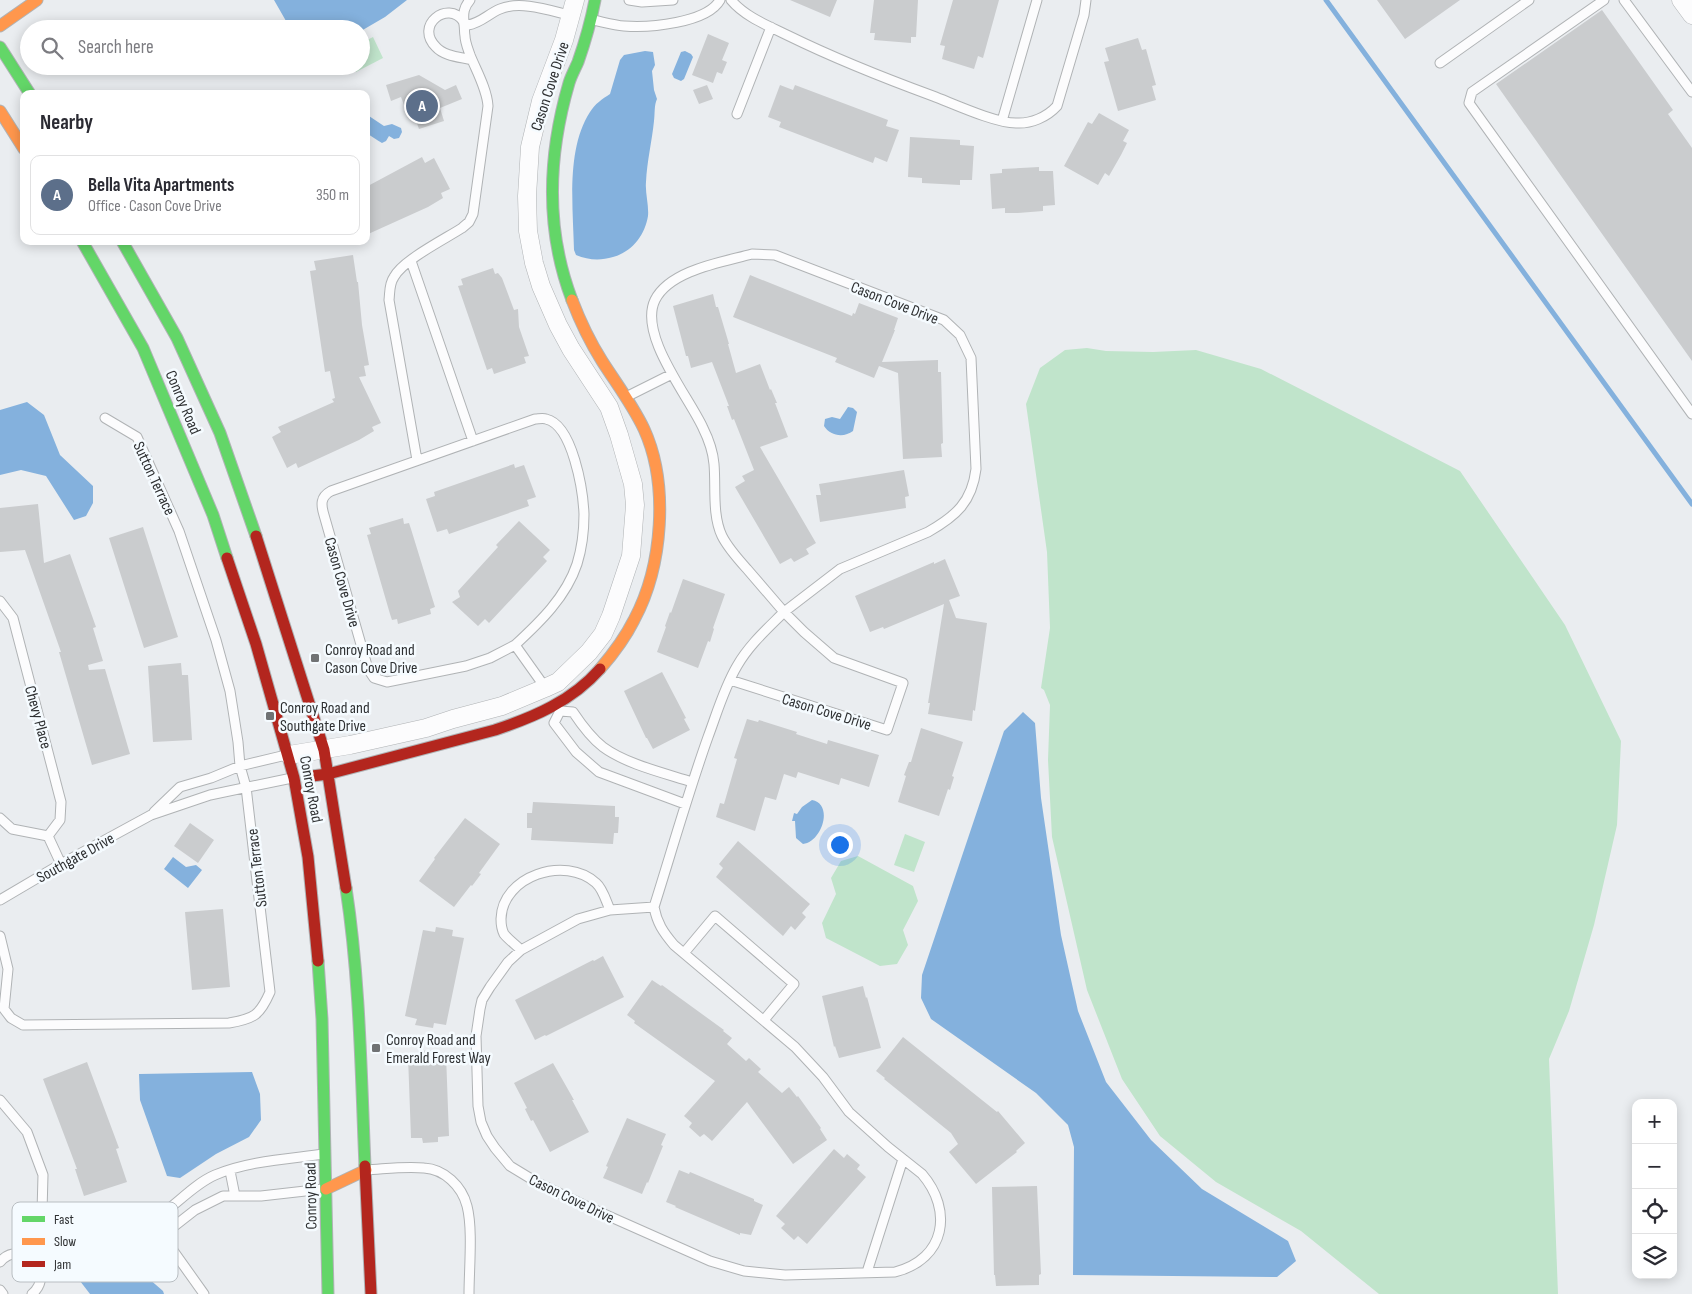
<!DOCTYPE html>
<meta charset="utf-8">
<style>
:root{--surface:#fff;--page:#f7f7f7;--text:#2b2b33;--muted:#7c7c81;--line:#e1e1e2;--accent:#707274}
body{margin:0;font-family:"Sofia Sans Condensed",sans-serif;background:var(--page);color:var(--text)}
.controls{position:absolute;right:15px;bottom:15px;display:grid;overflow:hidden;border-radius:10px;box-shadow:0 2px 12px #0003}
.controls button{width:45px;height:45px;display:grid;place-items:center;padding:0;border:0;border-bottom:1px solid var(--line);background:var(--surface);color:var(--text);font:25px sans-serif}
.you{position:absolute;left:839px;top:844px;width:18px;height:18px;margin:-12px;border:4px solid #fff;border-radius:50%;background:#1a73e8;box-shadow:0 0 0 8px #1a73e833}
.badge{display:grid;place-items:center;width:32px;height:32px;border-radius:50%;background:var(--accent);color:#fff;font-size:16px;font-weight:700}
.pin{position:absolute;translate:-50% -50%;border:2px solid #fff;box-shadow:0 1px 5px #0006}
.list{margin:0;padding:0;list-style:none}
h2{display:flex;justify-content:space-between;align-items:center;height:65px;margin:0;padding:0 20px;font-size:21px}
h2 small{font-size:16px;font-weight:400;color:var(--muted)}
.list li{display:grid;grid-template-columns:32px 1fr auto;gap:15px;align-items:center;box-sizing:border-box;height:80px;margin:0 10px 10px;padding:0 10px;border:1px solid var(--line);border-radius:10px}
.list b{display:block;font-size:19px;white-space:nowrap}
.list p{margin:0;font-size:16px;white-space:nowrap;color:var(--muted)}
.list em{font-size:16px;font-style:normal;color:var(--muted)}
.icon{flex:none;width:28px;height:28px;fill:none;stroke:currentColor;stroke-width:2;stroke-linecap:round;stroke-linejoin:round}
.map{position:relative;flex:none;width:1692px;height:1294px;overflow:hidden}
.search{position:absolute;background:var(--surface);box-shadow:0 2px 12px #0003;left:20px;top:20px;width:350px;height:55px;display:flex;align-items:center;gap:12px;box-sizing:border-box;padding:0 18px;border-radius:28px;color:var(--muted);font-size:19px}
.panel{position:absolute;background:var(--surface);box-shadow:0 2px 12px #0003;left:20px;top:90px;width:350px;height:155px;border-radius:10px}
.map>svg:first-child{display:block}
.green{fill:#c0e4cb}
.water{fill:#84b1dd}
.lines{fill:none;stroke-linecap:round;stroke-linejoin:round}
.stream{stroke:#84b1dd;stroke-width:5}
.building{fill:#caccce}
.lane-casing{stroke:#b0b3b5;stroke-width:11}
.street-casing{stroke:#b0b3b5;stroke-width:19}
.fast-casing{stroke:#b0b3b5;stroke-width:13}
.slow-casing{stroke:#b0b3b5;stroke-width:13}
.jam-casing{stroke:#b0b3b5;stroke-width:13}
.lane{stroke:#fcfcfd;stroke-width:9}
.street{stroke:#fcfcfd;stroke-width:18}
.fast{stroke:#63d668;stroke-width:11}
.slow{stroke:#ff974d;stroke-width:11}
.jam{stroke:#b3261e;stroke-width:11}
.poi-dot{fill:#707274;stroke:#f5fbff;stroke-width:2}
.labels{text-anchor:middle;stroke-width:5;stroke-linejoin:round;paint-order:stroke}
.street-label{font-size:16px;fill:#2e3032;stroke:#f5fbff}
.poi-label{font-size:16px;fill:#2e3032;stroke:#f5fbff;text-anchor:start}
.key{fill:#f5fbff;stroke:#b9bec2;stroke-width:1}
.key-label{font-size:14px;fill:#2e3032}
</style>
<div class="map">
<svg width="1692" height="1294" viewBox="0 0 1692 1294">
<rect width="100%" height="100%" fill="#eaedf0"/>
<path class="green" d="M373,37L383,58L356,72L353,66H361V43Z
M1087,348L1106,351L1153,352L1196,350L1261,369L1460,471L1565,625L1621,741L1617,825L1594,925L1569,1011L1549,1059L1558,1294H1379L1301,1231L1216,1182L1160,1136L1122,1079L1087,990L1052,837L1048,760L1050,705L1044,690L1041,688L1050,628L1047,552L1026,404L1040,368L1065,350Z
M905,834L925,842L914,872L894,865Z
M858,856L913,886L918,901L903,930L908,945L897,964L880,966L826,938L822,923L836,894L831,878L841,861Z"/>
<path class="water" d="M274,0H407L385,17L361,31V29H292L286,21Z
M645,51L653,52L655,65L652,71L654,90L657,99C654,105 655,114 654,121C652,141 647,161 646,182C645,193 649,205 648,216C645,235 632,252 613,257C600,261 588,260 576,255L574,250C573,207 566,149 590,112C595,104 602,99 610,94L620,60L624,55Z
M685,51L691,54L693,57L684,79L681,81L674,78L672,74L681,52Z
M366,114L384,126L392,124L401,128L402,132L399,138L394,139L389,136L386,141L382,143C376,140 372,136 366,133Z
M27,402L44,415L60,455L93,486V503L86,516L74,520L46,476L21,470L0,475V410Z
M848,407L853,408L857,412L853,431C844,438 830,436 824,426L825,419L832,417L840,419Z
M1023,712L1035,723L1041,798L1061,935L1078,1011L1106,1082L1151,1140L1202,1189L1288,1241L1296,1261L1277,1277L1073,1275L1074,1147L1068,1125L1036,1093L931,1019L921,998L922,975L1004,731Z
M812,800C834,804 822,842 803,844L796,838L795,821H792L794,813L797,814L802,807Z
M173,857L186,867L196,865L202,870L188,888L164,869Z
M252,1072L260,1094L261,1120L249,1137L216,1154L180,1178L167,1176L140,1100L139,1074Z
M86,1271L116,1276L148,1278L163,1291L164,1294H90L80,1281Z"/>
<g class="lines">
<path class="stream" d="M1326,0L1692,504"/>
</g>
<path class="building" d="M790,0H837L830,17Z
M874,0H918L916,37H911V43L874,40L875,33H870Z
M953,0H999L983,58L978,56L974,69L942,59L945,46L940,45Z
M1377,0H1460L1405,39Z
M1602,10L1673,110L1668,114L1692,148V361L1496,84Z
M708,34L729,43L722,60L727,62L722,74L717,72L713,83L692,75Z
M1138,38L1142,50L1146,49L1156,85L1152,86L1156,100L1118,111L1104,62L1109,61L1105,48Z
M419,75L445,90L456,85L462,99L440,108L444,121L419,129L413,112L407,113L401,97L391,101L386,85Z
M707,85L713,99L699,104L693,90Z
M780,85L793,90L795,85L888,120L886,126L899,130L887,162L875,157L873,163L779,127L781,122L768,117Z
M1099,113L1129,130L1123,141L1127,143L1121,155L1109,176L1105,173L1098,185L1064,166L1088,122L1092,124Z
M910,137L960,140V145L974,146L972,180H960V185L922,183V178L908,177Z
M422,157L425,163L434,158L450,189L441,193L443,198L428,207L366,235V187Z
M1039,167V171H1053L1055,205L1043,206V211L1018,213H1005V208L992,209L990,174L1002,173V169Z
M353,255L357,282H358L362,325L369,365L364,366L366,376L359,377L381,423L372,427L374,431L359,440L298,468L296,463L287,468L272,437L281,432L278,427L334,402L332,399L335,398L330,371L325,372L310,271L316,270L314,261Z
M493,268L495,274L498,273L502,278L514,310L518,309L519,327L529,356L524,357L526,363L494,374L492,368L487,370L458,286L463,285L461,279Z
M750,275L852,316L853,313L855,314L859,303L898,318L894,330H895L882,362L938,360V372H941L943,443L941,444L942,457L903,459L898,373L879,366L874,378L835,362L837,358L733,317Z
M713,294L716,307H718L729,344H728L736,373L760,364L770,390L771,389L777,403H775L788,437L760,447L816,543L806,549L809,554L794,562L791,558L780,564L735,487L745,481L742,476L754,470L734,419L732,420L727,406H729L712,362L691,368L688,356H686L673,306Z
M514,464L515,468L524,465L536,497L527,500L529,506L449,534L447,529L437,532L426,499L435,496L434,492Z
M904,470L909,496L905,497L906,508L820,522L816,495H821L819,484Z
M38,504L44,563L70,554L96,627L93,628L103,661L88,665L89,670L105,669L130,754L92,765L59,652H61L25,550L0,552V508Z
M403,518L404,524L409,523L411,529L435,607L430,609L431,614L398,624L397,619L392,620L390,614L367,535L371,534L369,528Z
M519,521L550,550L543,557L547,561L489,623L485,619L478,626L452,602L460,597L458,591L498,547L496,545Z
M143,527L178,637L144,648L109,538Z
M945,559L960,596L949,600L956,618L987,623L975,711L973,710L972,721L928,714L930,703H928L944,604L884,629L883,627L870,632L855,596L934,562V564Z
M683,579L725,594L713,628L714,629L710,642L708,641L698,668L657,652L666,627L665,626L670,612L671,613Z
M181,663L182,675H188L192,740L153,742L148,666Z
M662,672L686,718L684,719L690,730L653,749L647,738H646L624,691Z
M747,719L758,722L759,720L797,732L796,734L827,744L828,740L879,755L869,787L841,778L839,785L798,772L796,778L784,774L776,800L765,797L755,831L716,817L720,803L724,804L737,759L734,758Z
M921,728L963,742L952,776L954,777L950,790L948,789L939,816L898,802L906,776L904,775L909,762H911Z
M533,802L615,806V817H619L618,833H614L613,844L531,840L532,828H527V813H532Z
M465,818L500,844L479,873L481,874L472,886L471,885L454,907L419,881L435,859L434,858Z
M190,823L214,840L198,863L174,846Z
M738,841L810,904L802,913L806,917L795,930L791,926L783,936L716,877L723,868L719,864Z
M223,909L230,987L192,990L185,912Z
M436,927L453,930L452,936L464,938L446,1025L434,1023L433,1028L415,1025L417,1019L405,1016L423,930L435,932Z
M603,956L624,997L546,1036L545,1035L535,1040L515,1000L593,960L594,961Z
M652,980L661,986L662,985L724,1030L723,1031L732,1038L727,1044L746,1061L749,1058L761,1069L758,1072L782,1093L789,1087L797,1097L798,1096L821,1128L820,1129L827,1140L793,1164L747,1102L712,1141L704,1134L700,1137L689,1127L692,1123L684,1116L715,1081L634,1023L635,1021L627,1015Z
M863,986L866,998L867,997L881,1048L839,1058L835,1046L834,1047L822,996Z
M903,1037L997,1112L998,1111L1025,1143L1016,1151L1017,1152L976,1184L949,1152L958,1144L951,1133L884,1079L885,1078L876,1071Z
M434,1050V1055L446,1054L449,1136L438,1137V1142L423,1143L422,1138H411L408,1056L418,1055V1051Z
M87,1062L119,1148L116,1149L127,1182L84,1196L75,1169H77L43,1079Z
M553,1063L574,1100H572L589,1132L550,1152L533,1120L531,1121L525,1109L527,1108L514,1083Z
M627,1118L666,1134L661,1145L663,1146L648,1183L647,1182L642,1194L603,1178L608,1167L606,1166Z
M834,1149L844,1158L847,1154L860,1165L857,1169L866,1177L807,1244L798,1236L794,1240L781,1228L785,1224L776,1216Z
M679,1170L689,1174L690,1172L754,1199V1201L763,1205L751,1235L740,1233V1235L675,1207L676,1206L666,1202Z
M1037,1186L1041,1274L1039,1275V1285L996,1286L995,1275H994L992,1187Z"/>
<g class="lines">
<g class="lane-casing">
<path id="lane" d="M470,0C464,7 463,13 464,22L468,25C481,23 488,14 500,9C521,0 551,11 573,16
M629,0L642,2L673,0
M731,0C745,17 769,26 789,36C836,59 884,78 933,96C954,104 995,123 1016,123C1031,124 1047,117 1057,106L1084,15L1086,0
M1604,0L1472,92L1469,103L1692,414
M1624,0L1692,92
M593,20C603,22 614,25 624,26C649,28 707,23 720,0
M1440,63L1529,0
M737,114L771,27
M1002,121L1037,0
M752,254L775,255L944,320L960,335L971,358L976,469C972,502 956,516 928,532L840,569L784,612C772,598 760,584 747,569C738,559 728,548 722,536C712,515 716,487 714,464C713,452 709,440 703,428C689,397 638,335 655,300C670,270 723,262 752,254Z
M411,261L473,441
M628,396L672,374
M417,460L389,300C390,292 389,284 394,277C403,260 445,239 462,228L469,222L473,214L488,106C487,89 476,70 470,55C468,49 465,42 465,36C464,31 465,25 463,21C448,0 414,25 436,47C444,56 460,57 472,60
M0,601L13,618L61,802L60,820L48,836
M515,645L490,658L466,666L387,682L374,678L368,669L324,515C321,505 320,497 331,491L535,419C538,419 543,418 546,419C573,425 583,491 584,514C584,530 582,548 577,564C566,597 540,622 515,645L547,690
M560,711L554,723L576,752L599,772L685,804
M560,711L573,712C581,724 590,737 603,747C626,764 664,773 692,782
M154,812L180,787L211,778L240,766L286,755
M0,818L12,829L48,836
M48,836L61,864
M0,900L61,864L151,815L210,795L292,778
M654,907C657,923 663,932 674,945L795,1047L823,1077L849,1112L888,1147L922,1174C953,1210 946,1259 895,1272L785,1275L744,1271L710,1261L586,1206L538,1183L510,1166L495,1148L487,1136L481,1122L478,1106L476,1036L480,1009L482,1000L490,987L508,962L521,950L578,919L610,910L654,907C672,850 688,793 708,737C717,713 724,688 737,666C749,645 767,629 784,612L804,632L834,658L903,683L887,730L730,680
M0,936L8,969L4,1009L11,1018L23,1025L229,1023C254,1019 260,1015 270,992L246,787L240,766L238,742L230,691L216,640L179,531L137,437L105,418
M521,950C516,945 509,940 504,934C502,930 501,924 501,919C502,876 565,855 596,883C603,889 606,901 610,910
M684,953L715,916L794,984L764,1020
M0,1100L27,1132L43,1175L42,1212L25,1255
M366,1170C385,1169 405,1166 424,1168C444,1169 462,1186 467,1206C473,1229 469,1269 469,1294
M230,1171L235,1196
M42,1212C76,1222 119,1240 153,1220C175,1207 192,1185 215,1175C248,1161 288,1159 324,1154
M152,1221L204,1294
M35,1227L109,1246H132L163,1235L195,1210L223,1196H261L323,1189
M0,1262C21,1237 57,1273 32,1294
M867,1272L903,1159
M0,1290L3,1294"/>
</g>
<g class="street-casing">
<path id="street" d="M1681,0L1692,15
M289,755L350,745L426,728L453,719L502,706L545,688L558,682L589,652L603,634L611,616L631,556L635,505L633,484L619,435L609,407L571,349L558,325L541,286L534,263L528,231L527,196L530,147L541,101L564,40L575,0"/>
</g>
<g class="fast-casing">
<path id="fast" d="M0,47L30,94
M82,241L143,348L213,515L227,558
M122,241L177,338L220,433L256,536
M572,300C545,229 548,155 569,83C571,76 575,69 578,62C585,42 591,21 595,0
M346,888C360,980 361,1074 365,1166
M318,961L322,1019L328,1294"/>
</g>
<g class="slow-casing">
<path id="slow" d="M0,26L37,0
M0,111L24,149
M572,300C580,321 590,342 602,361C616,383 632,404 644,429C669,484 663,566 634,620C625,638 613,654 600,669
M326,1189L366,1170"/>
</g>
<g class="jam-casing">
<path id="jam" d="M256,536L324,750L346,888
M227,558L256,644L294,778L308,857L318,961
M312,776L328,774L495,730C534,717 572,701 600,669
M365,1166L371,1294"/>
</g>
<use href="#lane" class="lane"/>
<use href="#street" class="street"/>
<use href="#fast" class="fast"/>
<use href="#slow" class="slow"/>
<use href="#jam" class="jam"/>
</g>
<g class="poi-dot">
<rect x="310" y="653" width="10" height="10" rx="2.5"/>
<rect x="265" y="711" width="10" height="10" rx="2.5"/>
<rect x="371" y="1043" width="10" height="10" rx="2.5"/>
</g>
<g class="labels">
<g class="street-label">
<text transform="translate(549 86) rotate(-72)" y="6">Cason Cove Drive</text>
<text transform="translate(895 302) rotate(21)" y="6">Cason Cove Drive</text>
<text transform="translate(184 402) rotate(67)" y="6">Conroy Road</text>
<text transform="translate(155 478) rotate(65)" y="6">Sutton Terrace</text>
<text transform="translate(343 582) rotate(74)" y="6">Cason Cove Drive</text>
<text transform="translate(827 711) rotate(17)" y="6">Cason Cove Drive</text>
<text transform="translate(39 717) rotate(75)" y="6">Chevy Place</text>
<text transform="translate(312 789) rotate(79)" y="6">Conroy Road</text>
<text transform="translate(75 857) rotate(-29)" y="6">Southgate Drive</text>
<text transform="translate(256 868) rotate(-97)" y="6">Sutton Terrace</text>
<text transform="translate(310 1196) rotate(-91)" y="6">Conroy Road</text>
<text transform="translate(572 1198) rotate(26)" y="6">Cason Cove Drive</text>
</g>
<g class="poi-label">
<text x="325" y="655">Conroy Road and<tspan x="325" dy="18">Cason Cove Drive</tspan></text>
<text x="280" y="713">Conroy Road and<tspan x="280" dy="18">Southgate Drive</tspan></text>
<text x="386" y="1045">Conroy Road and<tspan x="386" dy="18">Emerald Forest Way</tspan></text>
</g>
</g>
<rect x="12" y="1202" width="166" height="80" rx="8" class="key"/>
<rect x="22" y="1216" width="23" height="6" fill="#63d668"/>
<rect x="22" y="1238" width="23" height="7" fill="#ff974d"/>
<rect x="22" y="1261" width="23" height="6" fill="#b3261e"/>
<g class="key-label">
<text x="54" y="1224">Fast</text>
<text x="54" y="1246">Slow</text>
<text x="54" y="1269">Jam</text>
</g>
</svg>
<div class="controls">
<button>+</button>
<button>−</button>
<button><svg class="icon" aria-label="locate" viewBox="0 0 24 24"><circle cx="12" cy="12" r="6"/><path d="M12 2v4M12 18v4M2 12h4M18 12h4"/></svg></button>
<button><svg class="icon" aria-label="layers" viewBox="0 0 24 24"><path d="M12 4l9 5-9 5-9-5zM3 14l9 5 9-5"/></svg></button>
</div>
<div class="you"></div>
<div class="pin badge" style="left:422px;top:106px;background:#5c6f8a">A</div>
<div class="search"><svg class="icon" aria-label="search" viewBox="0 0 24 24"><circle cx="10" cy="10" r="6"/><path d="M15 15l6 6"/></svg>Search here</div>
<section class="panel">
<h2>Nearby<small></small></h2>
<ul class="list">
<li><span class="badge" style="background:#5c6f8a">A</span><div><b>Bella Vita Apartments</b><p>Office · Cason Cove Drive</p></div><em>350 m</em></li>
</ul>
</section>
</div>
